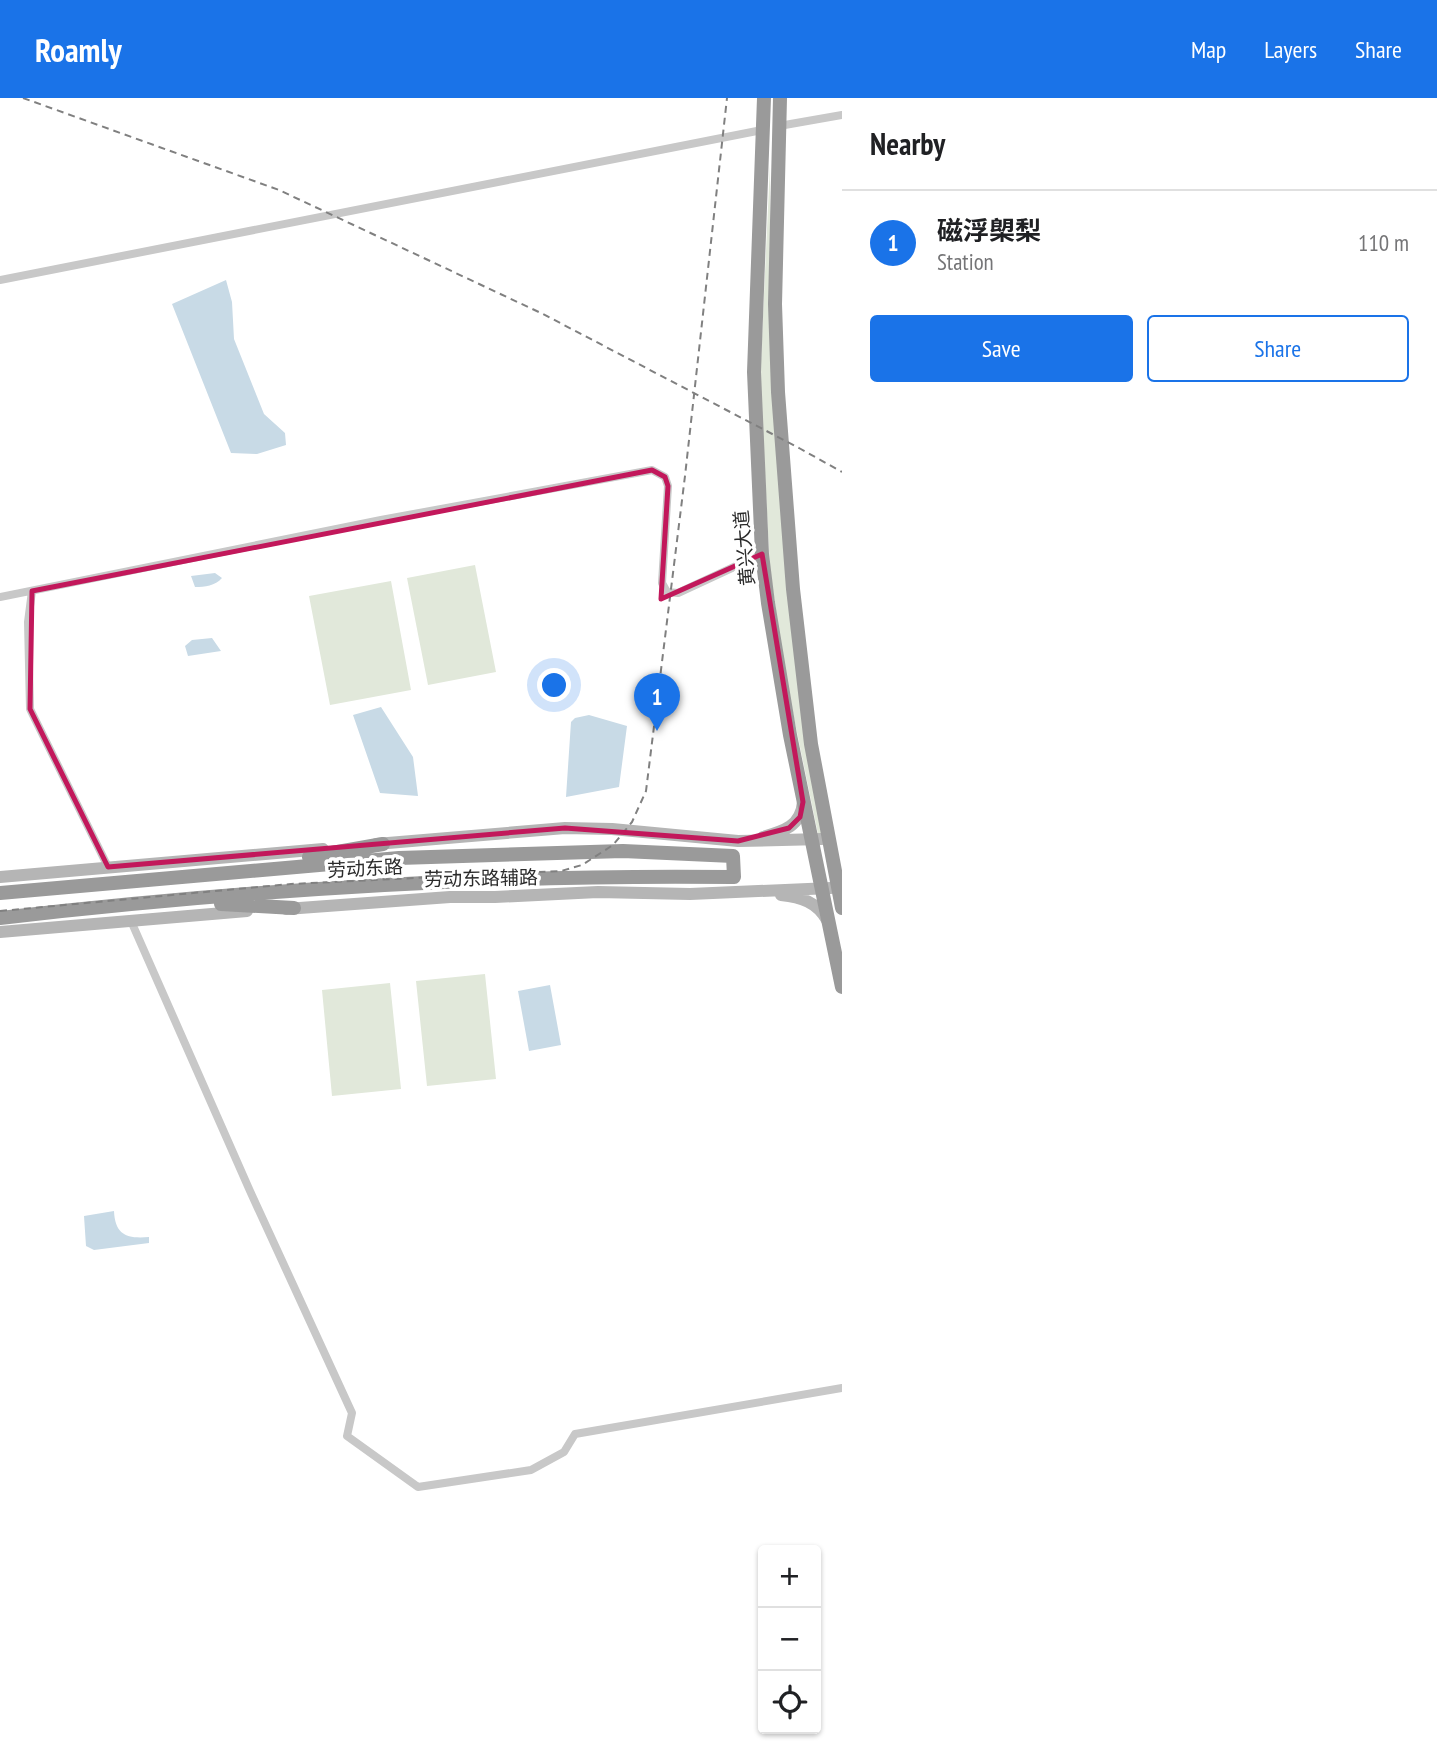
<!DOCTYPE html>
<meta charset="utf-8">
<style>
:root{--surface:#fff;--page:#f2f2f2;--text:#202124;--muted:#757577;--line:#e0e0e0;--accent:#1a73e8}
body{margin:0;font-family:"PT Sans Narrow","Noto Sans SC",sans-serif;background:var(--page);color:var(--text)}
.controls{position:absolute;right:21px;bottom:21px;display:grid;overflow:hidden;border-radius:7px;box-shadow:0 2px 5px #0004}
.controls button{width:63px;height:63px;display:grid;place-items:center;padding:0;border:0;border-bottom:2px solid var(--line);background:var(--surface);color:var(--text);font:35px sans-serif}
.you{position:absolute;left:555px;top:588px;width:24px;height:24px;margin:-18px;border:5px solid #fff;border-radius:50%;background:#1a73e8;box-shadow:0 0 0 10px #1a73e833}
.badge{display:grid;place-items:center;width:46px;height:46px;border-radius:50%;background:var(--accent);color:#fff;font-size:23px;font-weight:700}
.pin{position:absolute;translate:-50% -58px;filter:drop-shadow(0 2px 4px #0008)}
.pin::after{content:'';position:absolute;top:37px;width:24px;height:21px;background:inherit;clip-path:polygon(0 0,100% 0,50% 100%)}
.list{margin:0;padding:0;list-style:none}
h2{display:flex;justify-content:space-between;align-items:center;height:91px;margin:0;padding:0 28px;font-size:30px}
h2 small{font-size:23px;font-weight:400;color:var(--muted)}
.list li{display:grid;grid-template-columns:46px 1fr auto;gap:21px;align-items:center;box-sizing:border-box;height:105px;padding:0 28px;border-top:2px solid var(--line)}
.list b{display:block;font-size:26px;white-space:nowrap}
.list p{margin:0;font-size:23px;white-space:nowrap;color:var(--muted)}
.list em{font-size:23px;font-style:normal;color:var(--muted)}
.actions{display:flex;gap:14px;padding:21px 28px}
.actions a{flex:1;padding:16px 0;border:2px solid var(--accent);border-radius:7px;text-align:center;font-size:24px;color:var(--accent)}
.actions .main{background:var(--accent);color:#fff}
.icon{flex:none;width:38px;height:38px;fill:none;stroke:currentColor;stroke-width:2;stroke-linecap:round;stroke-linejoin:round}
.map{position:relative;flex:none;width:842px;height:1657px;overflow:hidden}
header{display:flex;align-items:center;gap:42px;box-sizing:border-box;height:98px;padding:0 35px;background:var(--accent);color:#fff}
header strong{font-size:33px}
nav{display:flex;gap:38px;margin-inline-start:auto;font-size:24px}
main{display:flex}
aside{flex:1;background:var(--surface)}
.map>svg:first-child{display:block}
.green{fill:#e1e8da}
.water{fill:#c8dae6}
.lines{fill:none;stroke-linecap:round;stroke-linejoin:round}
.minor{stroke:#c8c8c8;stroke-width:8}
.secondary{stroke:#b5b5b5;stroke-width:12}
.trunk{stroke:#9a9a9a;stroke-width:14}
.rail{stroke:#808080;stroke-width:2;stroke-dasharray:7 5;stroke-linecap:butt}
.marked{fill:none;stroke:#c2185b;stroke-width:5;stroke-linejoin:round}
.labels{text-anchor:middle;stroke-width:7;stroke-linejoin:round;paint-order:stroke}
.street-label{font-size:19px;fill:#2b2b2b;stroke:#fff}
</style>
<header>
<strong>Roamly</strong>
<nav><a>Map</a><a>Layers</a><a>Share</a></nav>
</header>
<main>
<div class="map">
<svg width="842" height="1657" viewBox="0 0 842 1657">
<rect width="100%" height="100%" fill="#fff"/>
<path class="green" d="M770,66L771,233L822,741H819L785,576L770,471L760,283Z
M475,467L496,574L428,587L407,480Z
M391,483L411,592L330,607L309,498Z
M485,876L496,981L427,988L416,883Z
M390,885L401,991L332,998L322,892Z"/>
<path class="water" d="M226,182L232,204L234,241L264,316L285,335L286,347L257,356L231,355L172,206Z
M215,475L222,480C215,488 205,489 195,489L191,478Z
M212,540L221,553L188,558L185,548L192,542Z
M381,609L413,659L418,698L380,695L353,617Z
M589,617L627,628L619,689L566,699L571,624L575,620Z
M550,887L561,947L529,953L518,893Z
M114,1113C115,1137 127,1141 149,1139V1145L94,1152L86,1148L84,1118Z"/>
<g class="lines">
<path class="minor" d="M779,28L842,17
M0,182L762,32
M32,493L28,524L30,611L108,769
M0,499L381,422L652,372L665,379L668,388L662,485L667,494L678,495L762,456
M131,823L250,1093L352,1315L347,1338L418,1389L531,1372L564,1354L575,1336L842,1290"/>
<path class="secondary" d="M763,739C784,733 801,728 803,704
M376,746L565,730L612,731L738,743L822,741
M0,779L323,751
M781,797C801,799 817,804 827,822
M286,811L450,799H495L598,794L690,796L831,790
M0,834L247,813"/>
<path class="trunk" d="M764,0L754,274L762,456L768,505L790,637L842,889
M780,0L775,206L778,294L793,491L811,646L842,810
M309,759L383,746
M0,795L399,760L623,753L733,758L734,779C489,776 243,792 0,820
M221,806L294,810"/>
<path class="rail" d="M23,0L279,92L543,216L799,350L842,374
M0,813L291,786L561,773L582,767L613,747L632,724L646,693L685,378L727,0"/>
</g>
<path class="marked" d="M652,372L665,379L668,388L661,501L762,456L803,704L800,719L789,730L738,743L565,730L108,769L30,611L32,493Z"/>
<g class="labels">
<g class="street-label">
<text transform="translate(744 450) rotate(-95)" y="7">黄兴大道</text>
<text transform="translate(365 770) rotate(-3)" y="7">劳动东路</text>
<text transform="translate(481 780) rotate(-1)" y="7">劳动东路辅路</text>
</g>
</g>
</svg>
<div class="controls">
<button>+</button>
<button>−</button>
<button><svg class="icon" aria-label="locate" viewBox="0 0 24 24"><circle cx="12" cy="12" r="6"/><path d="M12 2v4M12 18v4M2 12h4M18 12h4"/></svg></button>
</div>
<div class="you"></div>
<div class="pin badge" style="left:657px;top:633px">1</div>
</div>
<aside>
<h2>Nearby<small></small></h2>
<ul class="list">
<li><span class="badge">1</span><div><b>磁浮㮾梨</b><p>Station</p></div><em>110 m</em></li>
</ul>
<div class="actions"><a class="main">Save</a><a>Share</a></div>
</aside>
</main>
